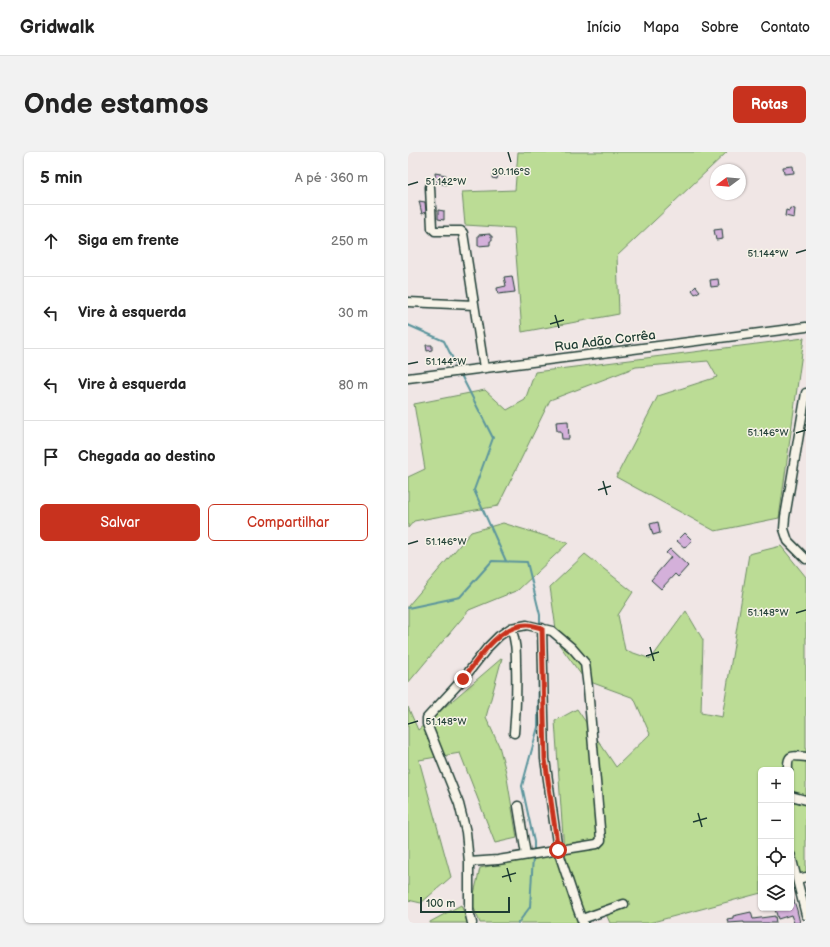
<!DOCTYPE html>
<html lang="pt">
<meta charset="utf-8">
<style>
:root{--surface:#fff;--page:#f2f2f2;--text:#222;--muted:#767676;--line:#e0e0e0;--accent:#c8321e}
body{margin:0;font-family:"Balsamiq Sans",sans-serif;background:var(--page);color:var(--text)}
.controls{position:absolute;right:12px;bottom:12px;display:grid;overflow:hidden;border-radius:6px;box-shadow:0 1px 3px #0004}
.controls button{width:36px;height:36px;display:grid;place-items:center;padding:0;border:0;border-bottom:1px solid var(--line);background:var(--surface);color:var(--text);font:20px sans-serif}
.compass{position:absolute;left:302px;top:12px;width:36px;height:36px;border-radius:50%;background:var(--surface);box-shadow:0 1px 3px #0004;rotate:254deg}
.scale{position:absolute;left:12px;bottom:10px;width:90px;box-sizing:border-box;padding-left:4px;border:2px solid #1f3d34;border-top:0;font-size:11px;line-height:14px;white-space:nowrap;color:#1f3d34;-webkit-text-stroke:3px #f7f3e8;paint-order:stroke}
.stop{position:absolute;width:12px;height:12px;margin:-9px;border:3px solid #c8321e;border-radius:50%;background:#fff}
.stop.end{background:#c8321e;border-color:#fff;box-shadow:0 1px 4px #0008}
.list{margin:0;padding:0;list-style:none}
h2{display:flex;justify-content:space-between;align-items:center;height:52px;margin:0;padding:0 16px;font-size:17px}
h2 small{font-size:13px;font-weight:400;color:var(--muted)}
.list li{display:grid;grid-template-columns:26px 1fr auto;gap:12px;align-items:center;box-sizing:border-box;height:72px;padding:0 16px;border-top:1px solid var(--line)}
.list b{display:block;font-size:15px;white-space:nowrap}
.list em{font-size:13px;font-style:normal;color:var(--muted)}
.actions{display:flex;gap:8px;padding:12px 16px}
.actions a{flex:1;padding:9px 0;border:1px solid var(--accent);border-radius:6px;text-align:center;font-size:14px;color:var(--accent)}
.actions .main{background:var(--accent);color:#fff}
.icon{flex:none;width:22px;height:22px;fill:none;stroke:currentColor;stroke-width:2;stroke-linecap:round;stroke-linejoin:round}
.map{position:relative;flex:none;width:398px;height:771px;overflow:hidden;border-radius:6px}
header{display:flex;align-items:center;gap:24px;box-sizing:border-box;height:56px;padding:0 20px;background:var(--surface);border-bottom:1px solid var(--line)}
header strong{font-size:19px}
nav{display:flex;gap:22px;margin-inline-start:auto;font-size:14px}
.intro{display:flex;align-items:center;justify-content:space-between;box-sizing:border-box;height:96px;padding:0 24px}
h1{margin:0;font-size:28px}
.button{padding:10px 18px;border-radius:6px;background:var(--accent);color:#fff;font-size:14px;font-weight:700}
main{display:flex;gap:24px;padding:0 24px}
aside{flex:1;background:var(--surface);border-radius:6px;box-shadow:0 1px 3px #0004}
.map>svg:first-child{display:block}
.green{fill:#bbdc95;stroke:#6d8c64}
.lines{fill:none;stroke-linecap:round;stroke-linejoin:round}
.stream{stroke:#5b959d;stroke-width:2}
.building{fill:#d4b0da;stroke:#1f3d34}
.minor-casing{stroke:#1f3d34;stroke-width:11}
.minor{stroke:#f7f3e8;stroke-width:8}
.route{stroke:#c8321e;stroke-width:5}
.ticks{fill:none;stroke:#1f3d34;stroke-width:1.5}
.labels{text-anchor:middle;stroke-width:3;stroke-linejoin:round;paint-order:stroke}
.street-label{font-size:13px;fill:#1f3d34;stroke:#f7f3e8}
.ticks-label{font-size:10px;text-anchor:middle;fill:#1f3d34;stroke:#f7f3e8;stroke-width:3;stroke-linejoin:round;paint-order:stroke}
</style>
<header>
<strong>Gridwalk</strong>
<nav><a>Início</a><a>Mapa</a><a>Sobre</a><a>Contato</a></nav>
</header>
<div class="intro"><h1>Onde estamos</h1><a class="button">Rotas</a></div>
<main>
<aside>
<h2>5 min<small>A pé · 360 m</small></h2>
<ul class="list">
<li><svg class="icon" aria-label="ahead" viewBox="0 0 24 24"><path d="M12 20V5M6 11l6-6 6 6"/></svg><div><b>Siga em frente</b></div><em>250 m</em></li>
<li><svg class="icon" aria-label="left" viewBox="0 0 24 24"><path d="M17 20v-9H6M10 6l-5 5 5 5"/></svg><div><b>Vire à esquerda</b></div><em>30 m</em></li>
<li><svg class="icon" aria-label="left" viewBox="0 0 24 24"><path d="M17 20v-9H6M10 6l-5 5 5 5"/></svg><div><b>Vire à esquerda</b></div><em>80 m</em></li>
<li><svg class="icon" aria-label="arrive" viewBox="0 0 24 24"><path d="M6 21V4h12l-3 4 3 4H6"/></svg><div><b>Chegada ao destino</b></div></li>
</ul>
<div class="actions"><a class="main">Salvar</a><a>Compartilhar</a></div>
</aside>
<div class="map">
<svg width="398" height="771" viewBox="0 0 398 771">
<rect width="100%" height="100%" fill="#f0e6e5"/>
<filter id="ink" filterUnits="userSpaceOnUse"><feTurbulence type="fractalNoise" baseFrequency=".025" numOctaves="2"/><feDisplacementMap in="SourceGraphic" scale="8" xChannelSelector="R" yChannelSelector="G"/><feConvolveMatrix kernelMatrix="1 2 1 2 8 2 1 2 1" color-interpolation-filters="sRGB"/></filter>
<g filter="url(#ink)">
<path class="green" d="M110,0H319L209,104L211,162L114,180L106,76L57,73L54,40L107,38Z
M396,186L371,366L307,379L208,325L250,244L309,225L300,209L228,215L142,248L90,354L6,369L0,376V325L17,317L6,252L77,238L99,258L117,248L127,220Z
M95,371L160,391L110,438L61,458L0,531V454L63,380Z
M373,394L398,425V729L383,733V618H353V741L241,771H202L198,762L176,771H72L64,751L72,716L156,699L147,569L169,557L208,615L242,582L226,546L177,528L150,491L142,435L177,402L225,440L210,463L217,498L243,507L278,459L295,488L293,561L314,565L341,402Z
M94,506L78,565L91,594L98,620L109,686L87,691L52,601L11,608L43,725L13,751L0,748V555L10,578Z
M53,753L60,771H22V770Z"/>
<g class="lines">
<path class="stream" d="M0,173L36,189L50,217
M52,221L85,286L66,338L98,409
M0,456L52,445L84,409L119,410L132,463V473
M126,700V690L114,634L130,575L131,516
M110,771L122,755L125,704"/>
</g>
<path class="building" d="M385,14L386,21L376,22L375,15Z
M85,18L91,19L89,27L84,26Z
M27,21L38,23V33L28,30Z
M11,49L17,50L18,60L14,62Z
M382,56L387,57L386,66L377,64L378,58L381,59Z
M30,58L36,59V68L30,67Z
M314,77L315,87L308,88L306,78Z
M82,82V84H84V89H82V93L70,94V83Z
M104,124L107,140L90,142L89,136L98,134L96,125Z
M310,127L311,134L303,135L302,128Z
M288,134L292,139L287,142L284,138Z
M18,193H24V198L19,199Z
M160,269L161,287H154L153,279H149L148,270Z
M250,370L252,381L245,383L242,372Z
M277,381L284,388L277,396L269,389Z
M262,397L280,414L270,425L267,422L253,437L243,428L263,405L258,401Z
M384,743L389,758L392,771H386L383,763L370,767L367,757L370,756H383V744Z
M343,760L345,767L367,764L368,771H336V770L320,771L319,767L325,766V764Z"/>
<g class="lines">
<g class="minor-casing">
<path id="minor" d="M22,35L24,76L27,79H53L55,81L76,216
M0,150L66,153
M0,226L398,175
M398,241L377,365L376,377L380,389L398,407
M103,476C108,489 108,499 108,513C109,537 108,558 106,581
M134,476L137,607L150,698L169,755L175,771
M380,618C379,601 384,604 398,605
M383,644L398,648
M110,654L118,703
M383,704L398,763
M61,710L90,708L189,692L193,688L180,536L177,511L164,496L144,479L119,473L103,476L91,484L80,495L55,527L19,566V572L51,652L58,680L61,710V759L64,771
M389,727L398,725
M174,767L216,752"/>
</g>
<use href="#minor" class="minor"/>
</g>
</g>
<g class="lines" filter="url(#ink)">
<path class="route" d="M55,527C70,507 91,473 119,473C124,473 129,475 134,476L137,607L150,698"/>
</g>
<path class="ticks" d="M100,0L103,10M0,33L10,30M388,101L398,98M147,163L151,176M142,172L156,168M0,212L10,210M388,281L398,278M195,329L199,343M190,338L203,334M0,392L10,389M388,461L398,458M242,495L246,509M238,504L251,500M0,572L10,569M290,661L294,675M285,670L299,666M99,716L103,730M94,725L108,721"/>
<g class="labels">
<g class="street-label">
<text transform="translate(197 188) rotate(-7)" y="5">Rua Adão Corrêa</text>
</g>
</g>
<g class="ticks-label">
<text x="103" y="23">30.116°S</text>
<text x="38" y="33">51.142°W</text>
<text x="360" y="105">51.144°W</text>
<text x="38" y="213">51.144°W</text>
<text x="360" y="284">51.146°W</text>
<text x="38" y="393">51.146°W</text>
<text x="360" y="464">51.148°W</text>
<text x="38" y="573">51.148°W</text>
</g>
</svg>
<div class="controls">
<button>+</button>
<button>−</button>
<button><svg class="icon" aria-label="locate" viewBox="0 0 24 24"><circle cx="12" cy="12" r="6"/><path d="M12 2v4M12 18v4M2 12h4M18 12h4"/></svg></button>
<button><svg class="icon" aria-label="layers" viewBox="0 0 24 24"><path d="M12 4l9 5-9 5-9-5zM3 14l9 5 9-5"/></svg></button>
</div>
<svg class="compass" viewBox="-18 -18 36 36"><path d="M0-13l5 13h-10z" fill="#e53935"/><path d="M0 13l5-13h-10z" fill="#767676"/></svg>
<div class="scale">100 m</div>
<div class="stop" style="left:150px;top:698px"></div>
<div class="stop end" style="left:55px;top:527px"></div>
</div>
</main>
